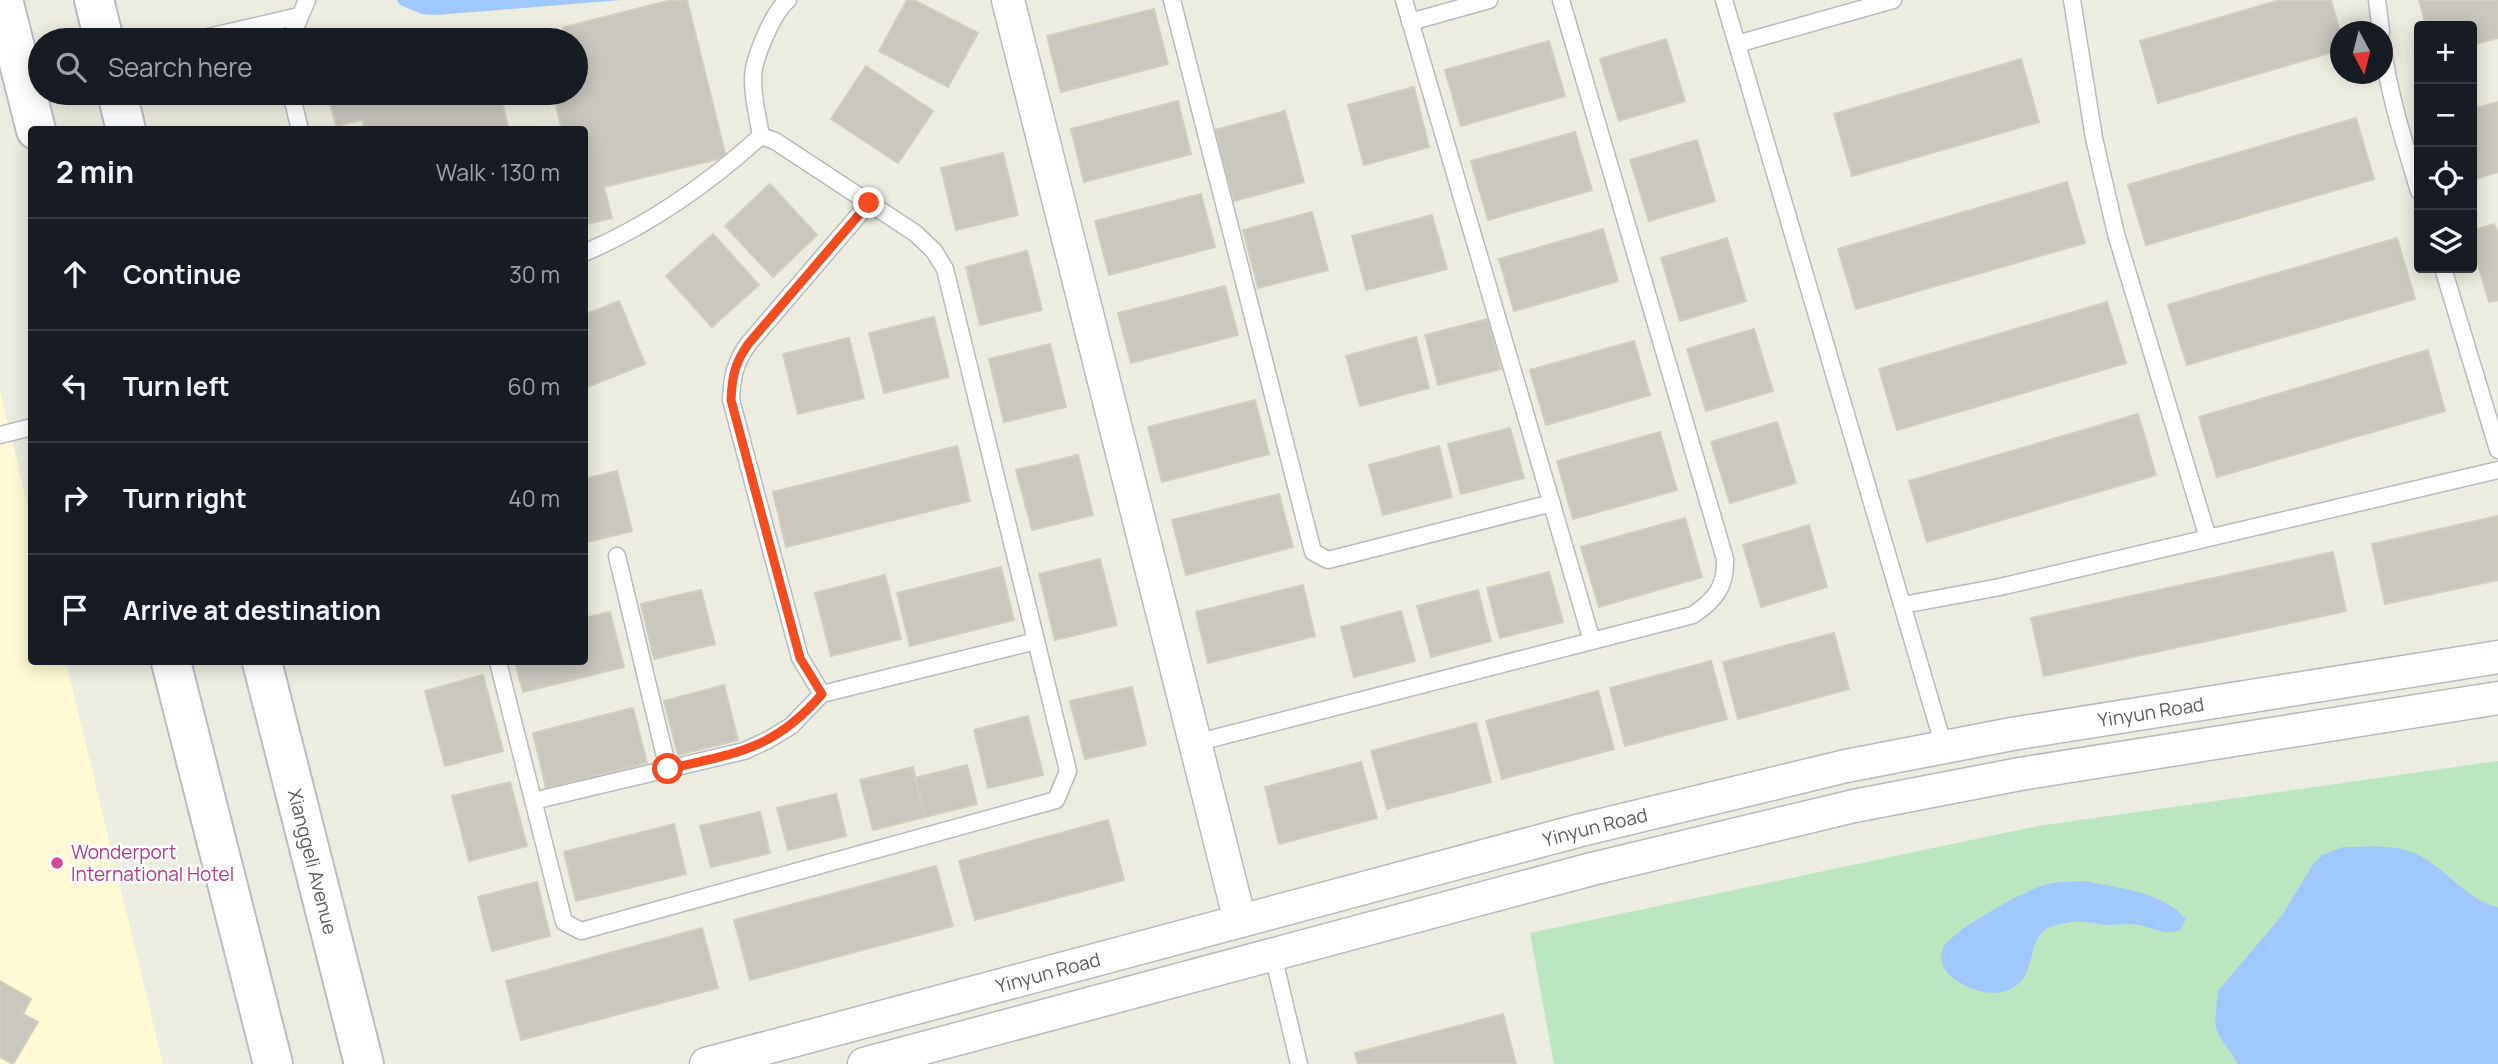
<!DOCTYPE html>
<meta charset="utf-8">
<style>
:root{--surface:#171b24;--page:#20242c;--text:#f1f3f6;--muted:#9ea1a6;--line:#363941}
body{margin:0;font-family:Manrope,sans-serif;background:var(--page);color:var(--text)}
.controls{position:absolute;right:21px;top:21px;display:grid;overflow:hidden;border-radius:7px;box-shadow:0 4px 18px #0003}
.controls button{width:63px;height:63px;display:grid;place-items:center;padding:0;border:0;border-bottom:2px solid var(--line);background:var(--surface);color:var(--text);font:35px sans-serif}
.compass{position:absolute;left:2330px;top:21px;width:63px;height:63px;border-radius:50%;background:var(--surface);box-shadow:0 4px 18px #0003;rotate:173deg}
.stop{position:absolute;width:21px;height:21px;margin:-16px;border:5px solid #f34c20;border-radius:50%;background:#fff}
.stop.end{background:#f34c20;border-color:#fff;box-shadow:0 2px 7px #0008}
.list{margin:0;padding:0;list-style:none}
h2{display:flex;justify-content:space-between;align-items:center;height:91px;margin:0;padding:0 28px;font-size:30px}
h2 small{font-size:23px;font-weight:400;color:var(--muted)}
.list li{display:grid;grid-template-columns:46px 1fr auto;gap:21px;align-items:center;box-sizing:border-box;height:112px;padding:0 28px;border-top:2px solid var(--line)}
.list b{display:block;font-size:26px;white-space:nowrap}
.list em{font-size:23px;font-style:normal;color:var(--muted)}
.icon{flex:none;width:38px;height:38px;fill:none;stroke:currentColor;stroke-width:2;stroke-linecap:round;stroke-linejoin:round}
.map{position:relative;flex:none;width:2498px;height:1064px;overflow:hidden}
.search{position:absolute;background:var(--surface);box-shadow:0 4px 18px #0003;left:28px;top:28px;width:560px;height:77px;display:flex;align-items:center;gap:18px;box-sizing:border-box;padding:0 24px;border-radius:38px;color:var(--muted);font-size:26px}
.panel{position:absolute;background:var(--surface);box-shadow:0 4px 18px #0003;left:28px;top:126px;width:560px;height:539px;border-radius:7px}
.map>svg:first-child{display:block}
.commercial{fill:#fffad3}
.green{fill:#bae7c0}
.water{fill:#9ec8ff}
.building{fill:#c8c6bd;stroke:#d2cebe;stroke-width:2}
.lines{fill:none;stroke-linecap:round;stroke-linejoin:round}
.service-casing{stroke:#b8bac0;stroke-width:19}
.minor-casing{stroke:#b8bac0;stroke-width:35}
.secondary-casing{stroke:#b9bcc3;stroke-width:42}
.service{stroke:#fff;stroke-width:16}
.minor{stroke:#fff;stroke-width:32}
.secondary{stroke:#fff;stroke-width:38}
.route{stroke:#f34c20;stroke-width:9}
.hotel-dot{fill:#d1479c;stroke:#fff;stroke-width:2.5}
.labels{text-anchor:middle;stroke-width:5;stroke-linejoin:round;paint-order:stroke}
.street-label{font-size:19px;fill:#595c62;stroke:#fff}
.hotel-label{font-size:19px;fill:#b23c85;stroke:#fff;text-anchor:start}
</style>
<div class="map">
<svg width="2498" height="1064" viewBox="0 0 2498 1064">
<rect width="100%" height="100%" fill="#edece0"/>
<path class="commercial" d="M0,391L31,520L32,662H66L163,1064H0Z"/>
<path class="green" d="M2498,761V1064H1554L1530,933L2038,826Z"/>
<path class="water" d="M397,0H622L436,15L422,14L400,5Z
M2343,847C2366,847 2393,844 2414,853C2445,866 2465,900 2498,907V1064H2238L2218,1034L2215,1023L2218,991L2283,914L2313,864L2322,855Z
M2086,881C2121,889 2161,891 2186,919L2180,930C2163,936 2156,928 2139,925C2128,923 2118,925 2107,925C2095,924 2083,920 2071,922C2064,924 2055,924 2050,927C2022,940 2042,981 2003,992C1981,997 1934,979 1942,950C1947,933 2025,890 2044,885C2057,881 2072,882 2086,881Z"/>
<path class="building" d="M672,0H687L726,157L604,187L612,218L584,225V130H562L553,93H576V40H557L564,27Z
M907,0H914L978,33L948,87L879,51Z
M2280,0H2331L2340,32V50L2158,103L2140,41Z
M2419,0H2498V38L2472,45V26H2426Z
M1154,9L1168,64L1061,92L1047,36Z
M1666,39L1685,101L1619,121L1600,59Z
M1549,41L1565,96L1461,126L1445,70Z
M2021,59L2039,122L1852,176L1834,114Z
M866,66L933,111L898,163L831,119Z
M1414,87L1429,147L1364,165L1348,105Z
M328,93H500L509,130H365L362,120L336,126Z
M1178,101L1191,154L1084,182L1071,129Z
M2498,102V172L2472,180V109Z
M1285,111L1304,182L1234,201L1215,130Z
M2356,118L2374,179L2146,245L2128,185Z
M1575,132L1592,190L1488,220L1471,161Z
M1697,140L1715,201L1649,221L1630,160Z
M1003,153L1018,215L956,230L941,168Z
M2067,182L2085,243L1856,309L1838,249Z
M770,184L817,235L773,277L725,226Z
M1201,194L1215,247L1109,275L1095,221Z
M1312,212L1328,270L1258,288L1243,230Z
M1432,215L1447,269L1366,290L1352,236Z
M2494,224L2498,233V300L2489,302L2472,244V231Z
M1603,229L1618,281L1514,311L1499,259Z
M713,234L759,285L712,327L666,276Z
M1727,238L1746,301L1680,321L1661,258Z
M2397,238L2415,299L2187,365L2168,305Z
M1027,251L1042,310L980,325L966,267Z
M1225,286L1238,335L1131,363L1118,313Z
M619,301L645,364L585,388L584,315Z
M2107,302L2126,363L1897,430L1879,369Z
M934,317L949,377L884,393L869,333Z
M1488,319L1501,369L1438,385L1425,335Z
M1754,329L1773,391L1706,411L1687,349Z
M1416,337L1429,388L1360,406L1346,356Z
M849,338L864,398L798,414L783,354Z
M1634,341L1650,395L1546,425L1530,370Z
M1050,344L1066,407L1004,422L989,359Z
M2428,350L2445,411L2217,477L2199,417Z
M1255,400L1269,454L1162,482L1148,427Z
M2138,414L2156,475L1927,542L1909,481Z
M1777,422L1796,483L1730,503L1711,442Z
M1510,428L1524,478L1461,494L1448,444Z
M1660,432L1677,490L1573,519L1557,461Z
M957,446L970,501L786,547L773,492Z
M1439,446L1452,497L1383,515L1369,465Z
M1078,455L1093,515L1032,530L1016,470Z
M617,471L632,531L584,543V479Z
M1279,494L1293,547L1186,575L1172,520Z
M2498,516V580L2385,604L2372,544Z
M1685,518L1702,577L1599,607L1581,547Z
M1809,525L1827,587L1761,607L1743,545Z
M2333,552L2346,611L2044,676L2031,618Z
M1100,559L1117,625L1055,640L1039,574Z
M1001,567L1014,620L910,646L897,593Z
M1549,572L1563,622L1500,638L1487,588Z
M885,575L901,639L831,656L815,593Z
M1303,585L1315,636L1208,663L1196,612Z
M701,590L715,644L654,659L641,604Z
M1478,590L1491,641L1431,657L1417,606Z
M1401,611L1415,661L1354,677L1341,627Z
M610,612L624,667L523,692L515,662H584V618Z
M1834,633L1849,689L1738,719L1723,662Z
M1711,661L1727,719L1625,746L1610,688Z
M483,675L503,751L445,766L425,691Z
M724,685L738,740L678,755L664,701Z
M1132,687L1146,745L1085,759L1070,701Z
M1598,691L1614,749L1502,779L1486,721Z
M633,708L647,763L546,788L533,733Z
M1028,716L1043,775L988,788L974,730Z
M1476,723L1491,782L1387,809L1371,751Z
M1361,762L1377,818L1279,844L1265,787Z
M967,765L977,804L925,817L915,778Z
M913,767L925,817L873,830L860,780Z
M510,782L527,846L469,861L452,796Z
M836,794L846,836L788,850L777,808Z
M760,812L770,853L711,867L700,826Z
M1108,820L1124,880L975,920L959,861Z
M674,824L686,874L576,901L564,852Z
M936,866L953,926L750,980L734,920Z
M537,882L550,936L492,951L478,897Z
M702,928L718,988L521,1040L506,981Z
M0,981L31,999L23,1014L38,1022L13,1064L0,1057Z
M1503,1014L1516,1064H1358L1355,1053Z"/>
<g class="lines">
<g class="service-casing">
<path id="service" d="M1172,0L1313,552L1328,560L1552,503
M1404,0L1592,641
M1724,0L1944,747
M2072,0L2094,138L2116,234L2208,538
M2377,0L2381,32
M1410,22L1489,0
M195,40L299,16
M290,40L307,0
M1737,44L1893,0
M2382,44C2389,95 2404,142 2419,191
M291,93L300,130
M761,136C758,118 753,99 753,80C752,61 773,12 788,0
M584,253C650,225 708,184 761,136
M2443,268L2498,450
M0,435L32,427
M617,556L668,769
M1903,605L2000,587L2498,470
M498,662L564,922L581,931L1056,800L1068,771L945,269L934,251L915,233L775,141L761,136
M822,694L800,658L731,400C732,376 735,362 749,343L869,203
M1195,743L1693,615C1715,600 1726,587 1725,559L1561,0
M533,801L744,751L768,740L791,726L822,694L1036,641
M1273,955L1299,1064"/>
</g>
<g class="minor-casing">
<g id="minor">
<path d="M1008,0L1240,921"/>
<path id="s1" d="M706,1064L1581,830L1846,766L2012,734L2498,657"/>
<path d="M864,1064L1592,869L1854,806L2020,774L2498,698"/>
</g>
</g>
<g class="secondary-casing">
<g id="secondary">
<path d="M3,0L36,130"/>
<path d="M94,0L104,40"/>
<path d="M117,93L126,130"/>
<path d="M171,662L273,1064"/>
<path id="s2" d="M262,662L364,1064"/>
</g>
</g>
<use href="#service" class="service"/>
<use href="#minor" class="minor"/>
<use href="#secondary" class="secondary"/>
</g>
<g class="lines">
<path class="route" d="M668,769C736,753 774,750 822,694L800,658L731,400C732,376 735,362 749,343L869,203"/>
</g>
<circle class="hotel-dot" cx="57" cy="863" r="7"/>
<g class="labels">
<g class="street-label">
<text dy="7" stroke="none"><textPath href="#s1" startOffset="1488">Yinyun Road</textPath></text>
<text dy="7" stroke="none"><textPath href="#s1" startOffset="920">Yinyun Road</textPath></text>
<text dy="7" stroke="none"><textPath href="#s2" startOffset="206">Xianggeli Avenue</textPath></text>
<text dy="7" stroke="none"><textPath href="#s1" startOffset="354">Yinyun Road</textPath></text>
</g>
<g class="hotel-label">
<text x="71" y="859">Wonderport<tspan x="71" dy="22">International Hotel</tspan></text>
</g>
</g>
</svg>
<div class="controls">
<button>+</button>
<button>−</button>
<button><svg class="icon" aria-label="locate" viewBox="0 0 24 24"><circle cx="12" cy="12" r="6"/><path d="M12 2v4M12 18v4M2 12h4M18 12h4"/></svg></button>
<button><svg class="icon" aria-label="layers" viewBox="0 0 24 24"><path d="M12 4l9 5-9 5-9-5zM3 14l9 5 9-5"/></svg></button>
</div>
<svg class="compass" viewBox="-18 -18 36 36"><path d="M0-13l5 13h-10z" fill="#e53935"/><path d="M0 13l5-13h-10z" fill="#9ea1a6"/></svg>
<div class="stop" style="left:668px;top:769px"></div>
<div class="stop end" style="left:869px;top:203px"></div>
<div class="search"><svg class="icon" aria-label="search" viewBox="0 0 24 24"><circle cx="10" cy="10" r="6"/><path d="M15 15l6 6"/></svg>Search here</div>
<section class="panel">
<h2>2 min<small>Walk · 130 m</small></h2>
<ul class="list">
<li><svg class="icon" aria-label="ahead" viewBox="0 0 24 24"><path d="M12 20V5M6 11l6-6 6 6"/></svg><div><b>Continue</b></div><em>30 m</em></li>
<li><svg class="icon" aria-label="left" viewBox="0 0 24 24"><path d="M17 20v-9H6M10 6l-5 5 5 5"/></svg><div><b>Turn left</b></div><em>60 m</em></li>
<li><svg class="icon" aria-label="right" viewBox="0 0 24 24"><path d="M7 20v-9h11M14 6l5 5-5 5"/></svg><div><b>Turn right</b></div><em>40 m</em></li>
<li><svg class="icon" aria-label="arrive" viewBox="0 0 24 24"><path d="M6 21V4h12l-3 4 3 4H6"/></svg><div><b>Arrive at destination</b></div></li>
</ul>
</section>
</div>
